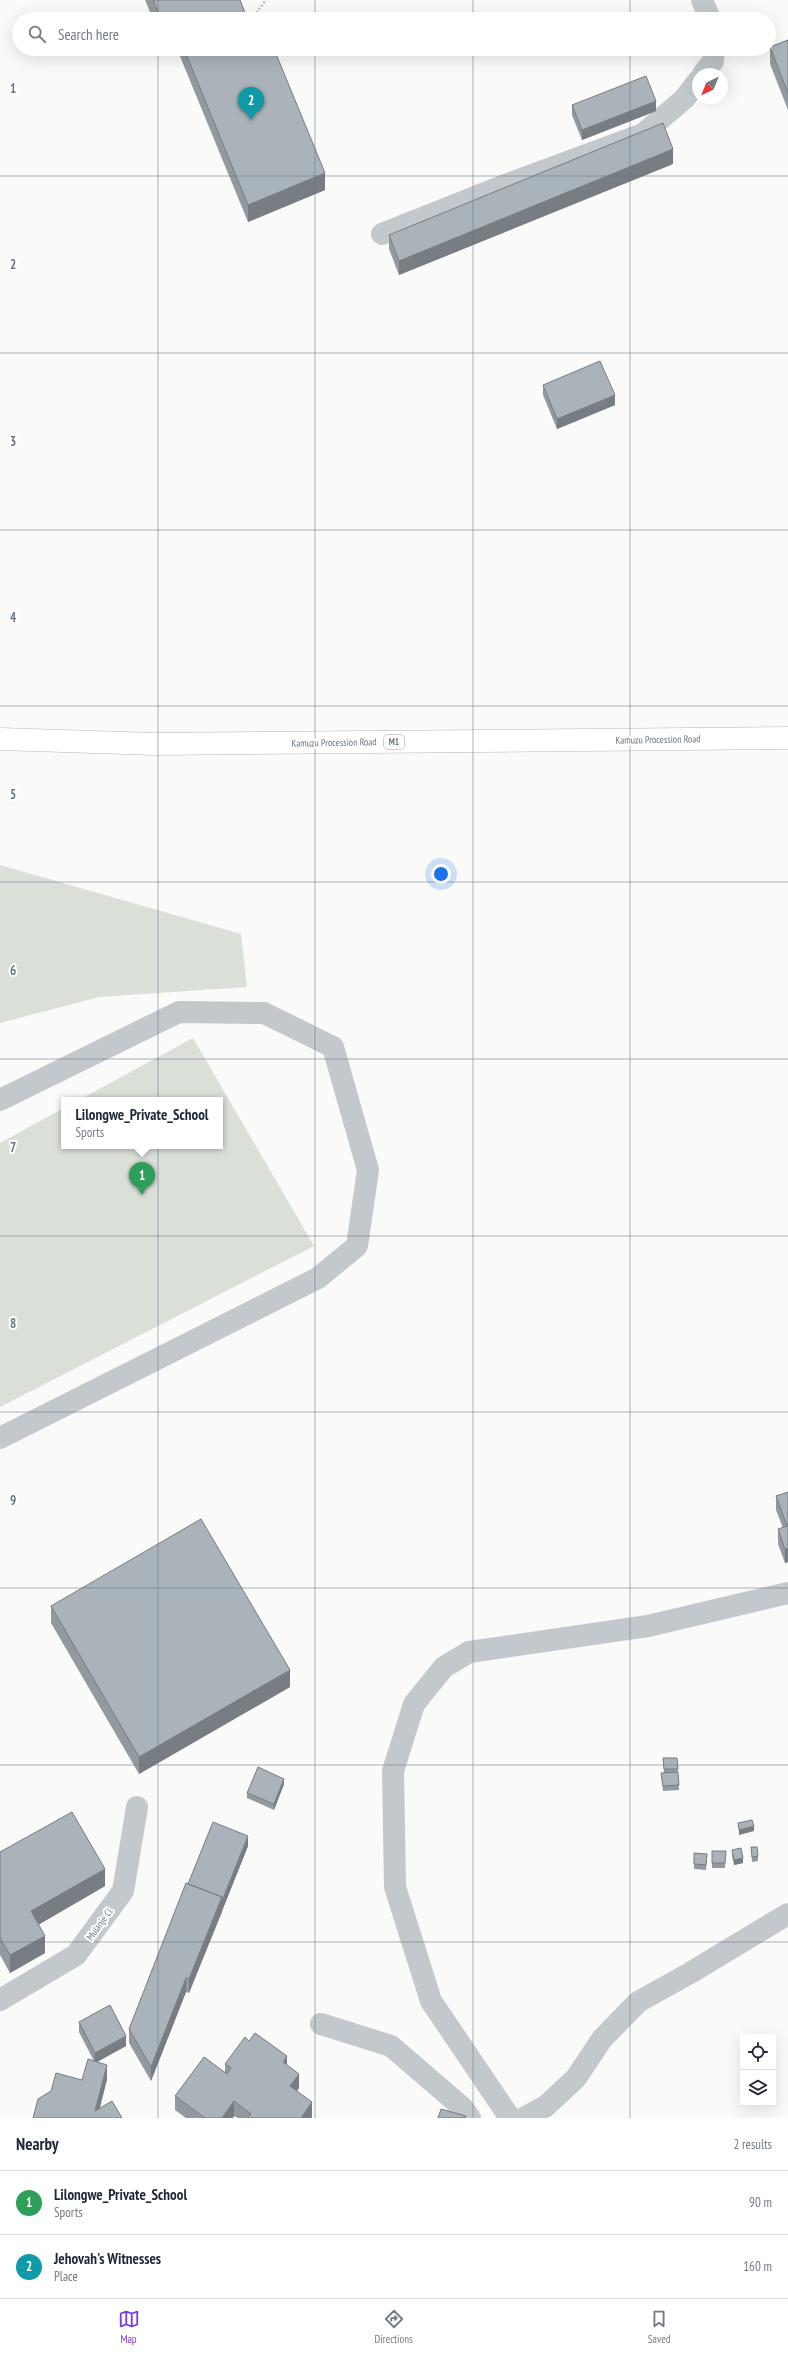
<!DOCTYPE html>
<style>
:root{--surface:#fff;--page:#f6f6f7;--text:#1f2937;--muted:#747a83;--line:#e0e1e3;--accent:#7c3aed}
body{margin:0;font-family:"PT Sans Narrow",sans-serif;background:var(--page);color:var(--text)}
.controls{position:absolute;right:12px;bottom:12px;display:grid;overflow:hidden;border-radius:0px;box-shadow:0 4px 16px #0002}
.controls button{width:36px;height:36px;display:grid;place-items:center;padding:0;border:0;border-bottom:1px solid var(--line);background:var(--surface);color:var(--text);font:20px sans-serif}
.compass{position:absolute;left:692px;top:68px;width:36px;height:36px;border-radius:50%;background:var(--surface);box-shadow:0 4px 16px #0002;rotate:223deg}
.you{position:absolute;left:441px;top:874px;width:14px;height:14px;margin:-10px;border:3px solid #fff;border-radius:50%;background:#1a73e8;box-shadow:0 0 0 6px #1a73e833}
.badge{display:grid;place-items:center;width:26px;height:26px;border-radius:50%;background:var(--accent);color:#fff;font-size:13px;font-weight:700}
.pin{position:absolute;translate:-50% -33px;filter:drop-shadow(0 1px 2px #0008)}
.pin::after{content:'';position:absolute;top:21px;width:14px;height:12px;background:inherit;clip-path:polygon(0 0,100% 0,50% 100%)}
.popup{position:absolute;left:61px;top:1097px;width:162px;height:52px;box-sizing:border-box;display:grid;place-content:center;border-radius:0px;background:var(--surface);filter:drop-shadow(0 1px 3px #0005);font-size:13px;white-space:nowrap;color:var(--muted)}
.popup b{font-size:15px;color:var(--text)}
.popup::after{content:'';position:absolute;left:50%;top:100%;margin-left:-8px;border:8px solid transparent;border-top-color:var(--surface)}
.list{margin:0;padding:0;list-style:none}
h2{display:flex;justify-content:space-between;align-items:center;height:52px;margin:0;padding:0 16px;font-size:17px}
h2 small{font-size:13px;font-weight:400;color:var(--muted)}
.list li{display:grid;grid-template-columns:26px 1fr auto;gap:12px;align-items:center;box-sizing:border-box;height:64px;padding:0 16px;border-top:1px solid var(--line)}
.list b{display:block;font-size:15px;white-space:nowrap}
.list p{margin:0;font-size:13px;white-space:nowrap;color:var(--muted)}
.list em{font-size:13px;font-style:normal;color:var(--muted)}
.icon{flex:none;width:22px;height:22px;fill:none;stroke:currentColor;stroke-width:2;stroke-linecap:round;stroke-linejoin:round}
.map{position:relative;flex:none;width:788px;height:2118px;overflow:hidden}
.search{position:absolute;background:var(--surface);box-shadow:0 4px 16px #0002;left:12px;right:12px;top:12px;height:44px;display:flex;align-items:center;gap:10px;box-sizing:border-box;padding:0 14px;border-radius:22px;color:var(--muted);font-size:15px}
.sheet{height:180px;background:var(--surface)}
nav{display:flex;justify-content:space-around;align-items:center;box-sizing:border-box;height:56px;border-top:1px solid var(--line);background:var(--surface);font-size:11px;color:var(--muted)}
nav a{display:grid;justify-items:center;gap:2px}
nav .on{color:var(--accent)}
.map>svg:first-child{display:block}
.green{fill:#dadfd7}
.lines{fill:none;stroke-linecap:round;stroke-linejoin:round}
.highway-casing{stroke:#b4b9bd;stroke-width:23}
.path{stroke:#bbbfc2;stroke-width:2.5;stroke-dasharray:2 2;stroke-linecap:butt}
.minor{stroke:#c3c8cc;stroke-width:22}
.highway{stroke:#fff;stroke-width:22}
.wall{fill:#929a9f}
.shaded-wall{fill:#777d82}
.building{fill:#aab3b9;stroke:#777d82}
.grid{fill:none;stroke:#657683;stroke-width:1;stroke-opacity:0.55}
.labels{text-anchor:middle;stroke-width:4;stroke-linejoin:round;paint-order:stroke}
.shield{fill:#fff;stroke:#939fa8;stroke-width:1}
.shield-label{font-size:9px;font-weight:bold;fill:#657683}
.street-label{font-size:10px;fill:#657683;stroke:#fff}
.grid-label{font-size:13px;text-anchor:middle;font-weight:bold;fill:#657683;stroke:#fff;stroke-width:4;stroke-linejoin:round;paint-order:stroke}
</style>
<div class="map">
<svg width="788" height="2118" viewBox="0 0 788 2118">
<rect width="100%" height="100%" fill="#fafaf8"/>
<path class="green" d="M0,865L241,934L247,987L99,997L0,1023Z
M193,1038L314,1246L0,1407V1143L64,1108V1146H220V1100H79Z"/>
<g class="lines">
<g class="highway-casing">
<path id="highway" d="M0,739L156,744L788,738"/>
</g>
<path class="path" d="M254,16L266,0"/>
<path class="minor" d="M702,0L710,19
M703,74L713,61L714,49
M382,234L500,187L643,134L684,99L698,81
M0,1100L179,1012L264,1013L333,1047L368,1170L357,1246L318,1278L0,1438
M0,2000L76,1955L123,1891L137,1807
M321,2024L391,2046L463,2108L470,2118
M510,2118L431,2001L395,1887L393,1771L414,1704L444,1667L469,1652L648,1626L788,1593
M524,2118L546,2106L576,2078L602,2039L638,2002L690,1973L788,1914"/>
<use href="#highway" class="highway"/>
</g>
<path class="wall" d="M145,0H240L247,18L261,19H153Z
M788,40V110L770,64V47Z
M177,49H274L325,190L248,222Z
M572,105L656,111L582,140L572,115Z
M673,164L399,275L389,249V235Z
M543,385L615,405L557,429L543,395Z
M788,1492V1562L785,1563L778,1544V1529L783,1528L776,1510V1496Z
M51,1606L290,1687L139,1774L51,1623Z
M663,1758H677L679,1790L663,1791L661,1773H664Z
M284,1784L274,1810L247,1798V1793Z
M248,1846L222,1911V1910L189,1993L186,1992L151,2081L129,2043V2029L188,1884Z
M751,1847L758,1856V1861L752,1862Z
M732,1850L743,1863L734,1865L732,1856Z
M712,1851H726L725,1868H712Z
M0,1852L105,1886L38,1925L45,1953L10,1973L0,1955Z
M694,1853L707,1854L706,1870L694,1869Z
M79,2022L126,2046L97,2062L107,2079L100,2108L33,2118L82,2080L94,2061L79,2032Z
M249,2041L287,2065L299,2088L297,2091L312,2117L311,2118H238L234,2116L233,2118H186L175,2110V2096L225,2072V2064Z"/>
<path class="shaded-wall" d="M656,101V111L582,140V130Z
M673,149V164L399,275V261Z
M325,173V190L248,222V205Z
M615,395V405L557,429V419Z
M788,1548V1562L785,1563V1549Z
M290,1670V1687L139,1774V1757Z
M284,1779V1784L274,1810V1804Z
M754,1826V1831L739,1835V1830Z
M248,1836V1846L222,1911V1901Z
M743,1858V1863L734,1865V1860Z
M105,1869V1886L31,1929V1911Z
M222,1897V1912L189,1993V1979Z
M45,1936V1953L10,1973V1955Z
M186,1978V1992L151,2081V2067Z
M126,2036V2046L95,2063V2053Z
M287,2056V2070L283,2062Z
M107,2065V2079L97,2118L95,2111Z
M299,2074V2088L290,2100V2086Z
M234,2101V2116L233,2118H222Z
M312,2102V2117L311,2118H301Z"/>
<path class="building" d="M153,0H240L247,18L259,13L261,19H161Z
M788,40V93L770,47Z
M184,49H274L325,173L248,205Z
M646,76L656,101L582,130L572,105Z
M663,123L673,149L399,261L389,235Z
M600,361L615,395L557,419L543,385Z
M788,1492V1548L785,1549L778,1529L787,1526L776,1496Z
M201,1519L290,1670L139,1757L51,1606Z
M663,1758H677L678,1769H664Z
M258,1767L284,1779L274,1804L247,1793Z
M678,1772L679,1785L663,1786L661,1773Z
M72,1812L105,1869L31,1911L45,1936L10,1955L0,1938V1852Z
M752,1820L754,1826L739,1830L738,1823Z
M213,1822L248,1836L222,1901V1897L188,1884Z
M751,1847H757L758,1856L752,1857Z
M741,1848L743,1858L734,1860L732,1850Z
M712,1851H726L725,1863H712Z
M694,1853L707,1854L706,1865L694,1864Z
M186,1883L222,1897L189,1979L186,1978L151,2067L129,2029Z
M110,2005L126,2036L95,2053L79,2022Z
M255,2033L287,2056L283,2062L299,2074L290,2086L312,2102L301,2118H247L251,2114L234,2101L222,2118H205L175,2096L204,2057L227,2074L231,2068L225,2064L245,2037L249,2041Z
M88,2059L107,2065L95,2111L112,2101L122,2118H33L38,2099L51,2091L56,2073L82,2080Z
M441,2109L466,2116L465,2118H438Z"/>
<path class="grid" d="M158,0V19M315,0V19M473,0V19M630,0V19M158,49V2118M315,49V2118M473,49V2118M630,49V2118M0,176H788M0,353H788M0,530H788M0,706H788M0,882H788M0,1059H788M0,1236H788M0,1412H788M0,1588H788M0,1765H788M0,1942H788"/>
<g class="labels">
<rect class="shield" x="384" y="735" width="20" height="14" rx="3"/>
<g class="shield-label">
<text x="394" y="745">M1</text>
</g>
<g class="street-label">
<text transform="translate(658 739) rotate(-1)" y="4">Kamuzu Procession Road</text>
<text transform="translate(334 742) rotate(-1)" y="4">Kamuzu Procession Road</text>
<text transform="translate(99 1924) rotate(-54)" y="4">Mulanje Cl</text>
</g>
</g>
<g class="grid-label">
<text x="13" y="93">1</text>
<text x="13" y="269">2</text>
<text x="13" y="446">3</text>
<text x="13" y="622">4</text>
<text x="13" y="799">5</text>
<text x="13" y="975">6</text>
<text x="13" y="1152">7</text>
<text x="13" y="1328">8</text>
<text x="13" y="1505">9</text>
</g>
</svg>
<div class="controls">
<button><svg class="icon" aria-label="locate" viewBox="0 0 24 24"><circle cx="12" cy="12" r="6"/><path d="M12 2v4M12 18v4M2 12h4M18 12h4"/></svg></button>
<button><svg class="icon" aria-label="layers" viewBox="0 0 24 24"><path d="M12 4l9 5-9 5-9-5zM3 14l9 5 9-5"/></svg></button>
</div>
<svg class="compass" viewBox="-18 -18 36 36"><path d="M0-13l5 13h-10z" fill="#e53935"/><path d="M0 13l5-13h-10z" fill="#747a83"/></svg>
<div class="you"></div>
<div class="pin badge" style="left:142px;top:1195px;background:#2e9e5b">1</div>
<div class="popup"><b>Lilongwe_Private_School</b>Sports</div>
<div class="pin badge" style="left:251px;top:120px;background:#0f9aa8">2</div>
<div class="search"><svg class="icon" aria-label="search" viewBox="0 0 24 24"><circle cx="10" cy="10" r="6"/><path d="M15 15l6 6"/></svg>Search here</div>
</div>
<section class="sheet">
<h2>Nearby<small>2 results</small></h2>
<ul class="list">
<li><span class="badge" style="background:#2e9e5b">1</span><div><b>Lilongwe_Private_School</b><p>Sports</p></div><em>90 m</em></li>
<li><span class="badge" style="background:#0f9aa8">2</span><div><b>Jehovah's Witnesses</b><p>Place</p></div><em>160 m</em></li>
</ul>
</section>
<nav>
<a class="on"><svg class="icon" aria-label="map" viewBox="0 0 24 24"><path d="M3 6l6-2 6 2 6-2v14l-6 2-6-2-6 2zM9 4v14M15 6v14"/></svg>Map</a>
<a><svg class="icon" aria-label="directions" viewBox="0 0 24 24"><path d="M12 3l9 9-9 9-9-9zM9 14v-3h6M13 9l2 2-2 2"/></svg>Directions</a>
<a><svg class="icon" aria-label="saved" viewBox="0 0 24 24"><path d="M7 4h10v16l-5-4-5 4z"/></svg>Saved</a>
</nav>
